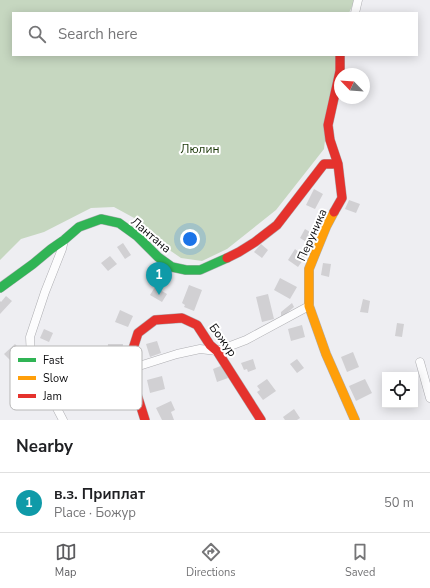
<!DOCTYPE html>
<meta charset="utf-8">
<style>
:root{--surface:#fff;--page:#f6f6f6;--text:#202124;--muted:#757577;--line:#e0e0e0;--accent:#5c5c5f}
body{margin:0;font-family:"Nunito Sans",sans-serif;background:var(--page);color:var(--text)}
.controls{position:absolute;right:12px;bottom:12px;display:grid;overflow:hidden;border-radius:0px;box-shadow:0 2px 10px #0003}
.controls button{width:36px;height:36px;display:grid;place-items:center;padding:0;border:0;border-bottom:1px solid var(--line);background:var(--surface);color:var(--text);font:20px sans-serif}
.compass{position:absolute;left:334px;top:68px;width:36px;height:36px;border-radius:50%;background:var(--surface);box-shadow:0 2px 10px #0003;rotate:295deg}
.you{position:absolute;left:190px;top:239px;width:14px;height:14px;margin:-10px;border:3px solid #fff;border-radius:50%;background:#1a73e8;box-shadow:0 0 0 6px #1a73e833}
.badge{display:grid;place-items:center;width:26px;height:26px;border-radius:50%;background:var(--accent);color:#fff;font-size:13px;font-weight:700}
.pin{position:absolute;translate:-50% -33px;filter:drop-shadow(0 1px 2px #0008)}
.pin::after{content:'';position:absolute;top:21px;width:14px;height:12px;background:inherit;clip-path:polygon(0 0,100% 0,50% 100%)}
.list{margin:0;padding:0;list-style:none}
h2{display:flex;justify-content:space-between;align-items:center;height:52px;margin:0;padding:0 16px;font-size:17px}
h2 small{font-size:13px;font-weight:400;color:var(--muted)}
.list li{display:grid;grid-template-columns:26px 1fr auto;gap:12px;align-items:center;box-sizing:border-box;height:60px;padding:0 16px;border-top:1px solid var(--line)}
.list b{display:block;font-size:15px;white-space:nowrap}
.list p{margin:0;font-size:13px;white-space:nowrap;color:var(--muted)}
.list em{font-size:13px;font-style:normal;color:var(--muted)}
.icon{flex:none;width:22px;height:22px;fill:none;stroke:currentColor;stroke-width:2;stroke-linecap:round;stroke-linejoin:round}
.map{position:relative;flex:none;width:430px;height:420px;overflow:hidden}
.search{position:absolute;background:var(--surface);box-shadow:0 2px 10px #0003;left:12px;right:12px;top:12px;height:44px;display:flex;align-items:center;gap:10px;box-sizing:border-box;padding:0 14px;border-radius:0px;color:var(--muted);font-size:15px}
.sheet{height:112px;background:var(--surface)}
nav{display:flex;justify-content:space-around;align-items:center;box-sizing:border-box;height:56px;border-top:1px solid var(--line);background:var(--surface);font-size:11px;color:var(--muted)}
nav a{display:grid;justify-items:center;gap:2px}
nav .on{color:var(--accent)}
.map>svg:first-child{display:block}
.forest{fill:#c6d7c0}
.building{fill:#d1d0d3}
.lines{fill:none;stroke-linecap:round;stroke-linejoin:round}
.street-casing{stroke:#aeaeb2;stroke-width:9}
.fast-casing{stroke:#aeaeb2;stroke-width:10}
.slow-casing{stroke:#aeaeb2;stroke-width:10}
.jam-casing{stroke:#aeaeb2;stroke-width:10}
.street{stroke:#fcfcfd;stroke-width:8}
.fast{stroke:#30b455;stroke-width:9}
.slow{stroke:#ff9f0a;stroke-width:9}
.jam{stroke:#e5322d;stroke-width:9}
.labels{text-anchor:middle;stroke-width:4;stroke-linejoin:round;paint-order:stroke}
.park-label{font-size:12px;fill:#183505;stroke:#fff}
.street-label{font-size:12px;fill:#0e0e10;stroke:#fff}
.key{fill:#fff;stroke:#b7b7b7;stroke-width:1}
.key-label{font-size:11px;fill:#0e0e10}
</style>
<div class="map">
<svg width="430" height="420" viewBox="0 0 430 420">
<rect width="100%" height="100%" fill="#eeeef2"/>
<path class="forest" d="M0,0H355L349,13H13V55H338L328,114L324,149L276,210L227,249L202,261L181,258L165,247L146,231L136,219L114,207L91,208L44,232L21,239L0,260Z"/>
<path class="building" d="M314,189L323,194L315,209L306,205Z
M349,200L360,204L356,213L345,209Z
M305,229L315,235L310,244L300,238Z
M123,243L131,255L125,259L117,247Z
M261,244L268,250L262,258L254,252Z
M295,249L305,257L298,267L288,260Z
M110,256L117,264L108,271L101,263Z
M323,263L331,264L329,277L321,275Z
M280,278L297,287L290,299L274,290Z
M189,285L202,290L194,311L184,307L185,305L182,303Z
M155,287L167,294L162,302L150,295Z
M268,294L274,319L262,322L256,297Z
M6,296L12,301L0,314V301L1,302Z
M363,299L370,301L368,313L360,312Z
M292,303L294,307L281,318V312Z
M120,310L133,316L128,327L115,322Z
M397,323L404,324L402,337L395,336Z
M302,325L305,337L291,341L288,329Z
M44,329L53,333L49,342L40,338Z
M157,341L161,353L150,357L146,344Z
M15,344L24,354L14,364L4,354Z
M108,344H123L122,357H107Z
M353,352L359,367L347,372L341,357Z
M253,359L256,369L248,372L247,369L244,370L241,363Z
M297,359L304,368L297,373L290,364Z
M223,365L228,378L217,382L213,369Z
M162,376L165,389L150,393L147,380Z
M267,379L276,391L263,400L257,392L260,390L257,386Z
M365,379L372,393L356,401L349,386Z
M171,401L175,410L171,412L174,420H162L156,408Z
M294,409L300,418L297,420H285L283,417Z"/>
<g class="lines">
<g class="street-casing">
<path id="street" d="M355,13L358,0
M420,362L430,398
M139,366L177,354L200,349L217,351L246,340L309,306
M63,420L51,397L36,376L31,358L30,337L45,292L62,249L64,240"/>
</g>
<g class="fast-casing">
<path id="fast" d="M0,288L33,264L51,249L64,240L79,227L101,219L119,223L137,236L158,257L172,267L186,270H200L227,258"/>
</g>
<g class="slow-casing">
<path id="slow" d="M334,212L326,227L309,269V306L326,354L355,420"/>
</g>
<g class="jam-casing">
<path id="jam" d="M334,212L342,198L338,164L330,140L328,125L340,71V55
M227,258L239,252L255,242L277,225L324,164H338
M145,420L134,385L130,358L138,333L155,320L182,318L197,325L210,345L217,351L261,420"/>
</g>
<use href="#street" class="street"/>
<use href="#fast" class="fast"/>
<use href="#slow" class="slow"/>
<use href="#jam" class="jam"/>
</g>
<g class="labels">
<g class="park-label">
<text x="200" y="153">Люлин</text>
</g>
<g class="street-label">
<text transform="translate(151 235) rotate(40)" y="4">Лантана</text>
<text transform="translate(312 235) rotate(-66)" y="4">Перуника</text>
<text transform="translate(223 340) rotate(54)" y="4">Божур</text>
</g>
</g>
<rect x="10" y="346" width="132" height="64" rx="6" class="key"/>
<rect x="18" y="358" width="18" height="4" fill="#30b455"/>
<rect x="18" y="376" width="18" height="4" fill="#ff9f0a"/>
<rect x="18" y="394" width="18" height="4" fill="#e5322d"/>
<g class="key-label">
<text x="43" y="364">Fast</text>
<text x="43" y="382">Slow</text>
<text x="43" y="400">Jam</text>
</g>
</svg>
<div class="controls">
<button><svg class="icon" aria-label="locate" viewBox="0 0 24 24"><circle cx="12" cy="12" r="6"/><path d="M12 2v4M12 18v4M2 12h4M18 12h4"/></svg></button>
</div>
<svg class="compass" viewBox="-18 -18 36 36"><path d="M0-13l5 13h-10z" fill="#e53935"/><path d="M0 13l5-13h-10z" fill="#757577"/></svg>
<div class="you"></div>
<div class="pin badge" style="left:159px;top:295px;background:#0f9aa8">1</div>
<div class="search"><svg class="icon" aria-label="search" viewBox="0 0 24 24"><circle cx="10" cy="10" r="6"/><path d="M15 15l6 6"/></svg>Search here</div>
</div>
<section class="sheet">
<h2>Nearby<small></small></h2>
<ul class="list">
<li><span class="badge" style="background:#0f9aa8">1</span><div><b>в.з. Приплат</b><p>Place · Божур</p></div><em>50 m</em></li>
</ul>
</section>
<nav>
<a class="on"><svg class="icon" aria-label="map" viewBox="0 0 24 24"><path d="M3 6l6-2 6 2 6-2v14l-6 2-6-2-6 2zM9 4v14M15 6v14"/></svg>Map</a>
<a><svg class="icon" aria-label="directions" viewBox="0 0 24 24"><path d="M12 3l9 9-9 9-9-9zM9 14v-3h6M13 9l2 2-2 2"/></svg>Directions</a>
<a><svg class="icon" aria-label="saved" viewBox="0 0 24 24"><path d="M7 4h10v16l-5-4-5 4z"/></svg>Saved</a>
</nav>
